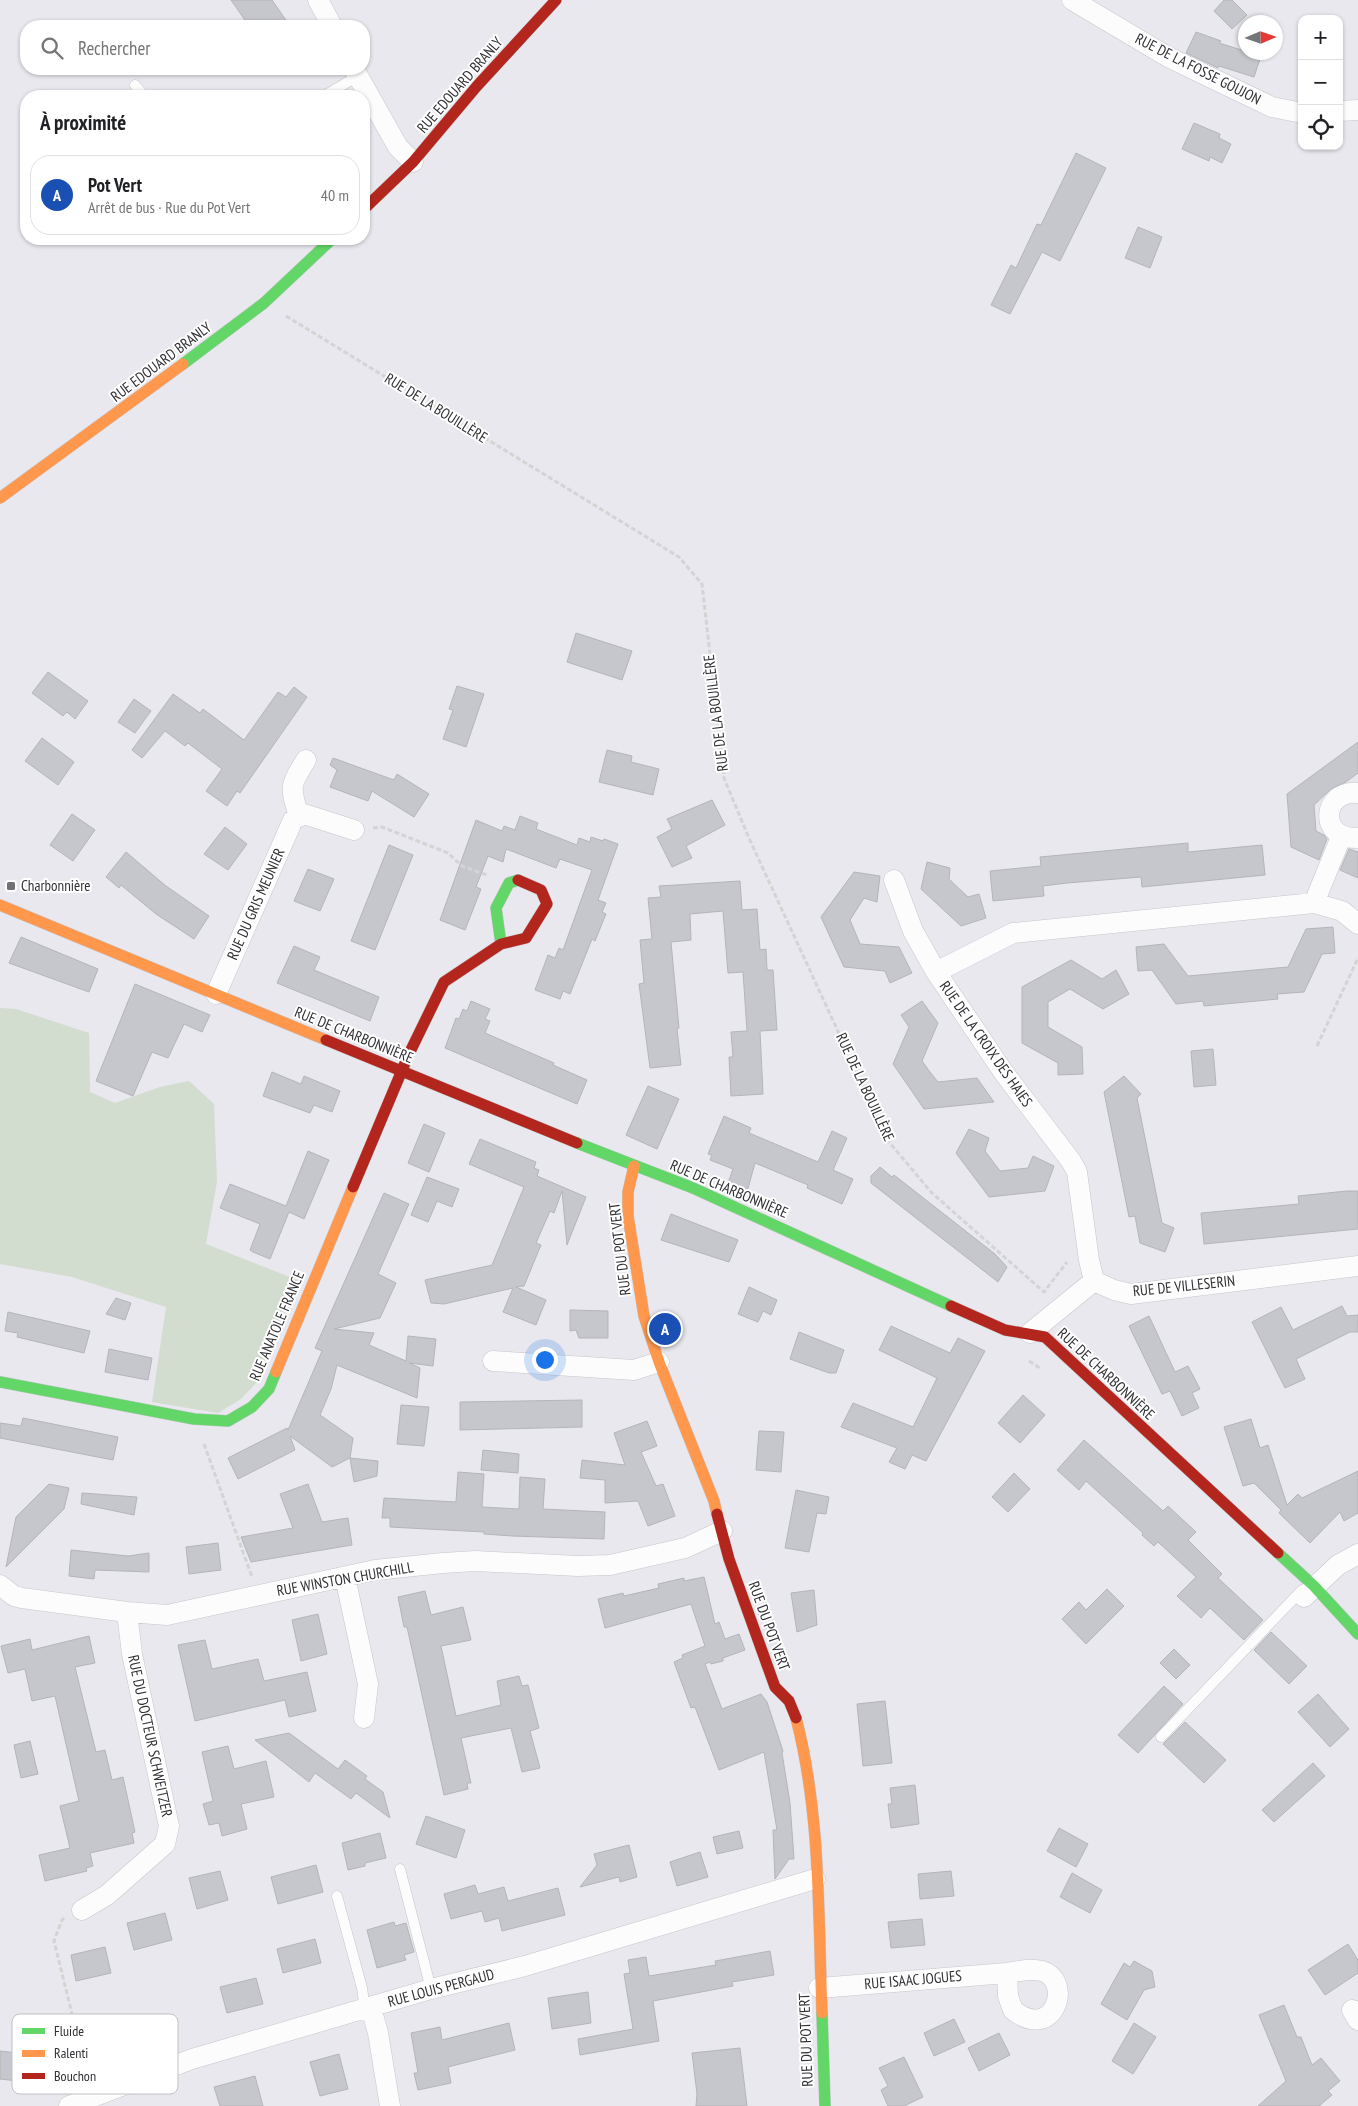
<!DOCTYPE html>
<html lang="fr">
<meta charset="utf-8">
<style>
:root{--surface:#fff;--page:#f2f2f2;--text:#202124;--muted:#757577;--line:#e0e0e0;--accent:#7c3aed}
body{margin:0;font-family:"PT Sans Narrow",sans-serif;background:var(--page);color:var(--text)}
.controls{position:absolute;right:15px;top:15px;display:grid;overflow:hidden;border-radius:10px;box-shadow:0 1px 4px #0004}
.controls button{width:45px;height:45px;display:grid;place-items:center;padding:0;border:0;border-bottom:1px solid var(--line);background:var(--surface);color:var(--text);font:25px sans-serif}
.compass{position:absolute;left:1238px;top:15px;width:45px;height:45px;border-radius:50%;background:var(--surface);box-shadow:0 1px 4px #0004;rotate:88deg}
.you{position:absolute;left:544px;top:1359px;width:18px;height:18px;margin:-12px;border:4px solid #fff;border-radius:50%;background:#1a73e8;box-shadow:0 0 0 8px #1a73e833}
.badge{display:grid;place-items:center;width:32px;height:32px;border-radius:50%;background:var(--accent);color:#fff;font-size:16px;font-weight:700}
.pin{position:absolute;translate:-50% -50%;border:2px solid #fff;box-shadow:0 1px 5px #0006}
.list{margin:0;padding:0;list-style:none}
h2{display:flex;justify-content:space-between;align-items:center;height:65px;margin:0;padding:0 20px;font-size:21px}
h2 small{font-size:16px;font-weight:400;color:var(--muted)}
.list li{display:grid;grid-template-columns:32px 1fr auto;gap:15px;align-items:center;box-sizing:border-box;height:80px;margin:0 10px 10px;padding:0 10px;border:1px solid var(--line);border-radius:20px}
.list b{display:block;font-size:19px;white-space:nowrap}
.list p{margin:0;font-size:16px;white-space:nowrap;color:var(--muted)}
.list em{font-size:16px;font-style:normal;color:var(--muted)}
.icon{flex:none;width:28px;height:28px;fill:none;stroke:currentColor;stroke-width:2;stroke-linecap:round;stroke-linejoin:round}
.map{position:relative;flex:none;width:1358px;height:2106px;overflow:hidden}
.search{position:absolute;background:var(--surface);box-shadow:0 1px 4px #0004;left:20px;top:20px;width:350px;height:55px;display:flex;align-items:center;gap:12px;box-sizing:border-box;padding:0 18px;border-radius:20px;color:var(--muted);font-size:19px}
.panel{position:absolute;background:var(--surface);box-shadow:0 1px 4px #0004;left:20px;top:90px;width:350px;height:155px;border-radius:20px}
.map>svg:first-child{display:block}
.green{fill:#d2dccf}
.building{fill:#c6c7cc;stroke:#b4b5ba}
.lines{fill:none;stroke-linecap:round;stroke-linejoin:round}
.lane-casing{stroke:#c6c6cb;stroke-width:11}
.street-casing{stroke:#c6c6cb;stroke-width:21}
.fast-casing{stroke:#c6c6cb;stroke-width:12}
.slow-casing{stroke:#c6c6cb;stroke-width:12}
.jam-casing{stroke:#c6c6cb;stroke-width:12}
.path{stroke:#d4d4d5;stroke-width:3;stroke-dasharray:5 2.5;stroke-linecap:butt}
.lane{stroke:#fcfcfc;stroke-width:10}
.street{stroke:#fcfcfc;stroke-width:20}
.fast{stroke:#63d668;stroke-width:11}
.slow{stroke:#ff974d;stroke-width:11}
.jam{stroke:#b3261e;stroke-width:11}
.poi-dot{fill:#717176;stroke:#fff;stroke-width:2}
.labels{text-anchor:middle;stroke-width:4;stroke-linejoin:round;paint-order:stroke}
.street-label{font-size:15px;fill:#313135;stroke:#fff}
.poi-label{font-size:15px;fill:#313135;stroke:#fff;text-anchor:start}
.key{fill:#fff;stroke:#c1c1c2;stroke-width:1}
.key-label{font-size:14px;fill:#313135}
</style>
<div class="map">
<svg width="1358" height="2106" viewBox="0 0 1358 2106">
<rect width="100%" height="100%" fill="#e8e8ee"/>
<path class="green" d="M0,1008L16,1009L89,1033L90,1092L115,1103L160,1087L189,1081L214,1104L217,1182L206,1244L300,1281L258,1381L241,1399L218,1413L152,1402L166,1307L72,1277L0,1264Z"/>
<path class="building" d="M231,0H272L290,26H249Z
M1224,0H1232L1247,15L1232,29L1214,11Z
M1196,32L1221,41L1219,43L1261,56L1254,77L1219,66L1218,68L1186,53Z
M1194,123L1220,134L1219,138L1231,144L1222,163L1210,157L1209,161L1182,149Z
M1076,153L1106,168L1060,261L1042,252L1010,314L991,305L1011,265L1016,268L1037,224L1041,225Z
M1138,227L1162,237L1150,268L1125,258Z
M576,633L632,651L622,680L567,662Z
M48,672L88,701L75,719L67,712L63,716L32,693Z
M457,686L484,694L466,747L443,739L453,710L449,709Z
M294,687L307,697L240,793L237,791L227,806L206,791L222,769L188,743L185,746L165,731L142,758L132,750L173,694L200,713L203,709L244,740L278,692L286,697Z
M134,699L151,711L135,733L118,722Z
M42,738L74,762L58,785L25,761Z
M1358,742V773L1346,782L1331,789L1314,805L1316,831L1324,835L1327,839L1319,860L1291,847L1287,794Z
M607,750L632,756L631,762L659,769L653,795L599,782Z
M333,758L394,780L397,774L429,794L414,817L372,791L368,801L330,787L337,770L330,765Z
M712,800L725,825L686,846L692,858L672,867L657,837L672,829L667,819Z
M72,814L95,830L73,861L50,845Z
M520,816L538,823L536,829L577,845L579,838L590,842L591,837L603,841L604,839L618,844L598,900L606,903L602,912L606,914L595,941L592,939L570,994L563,991L560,999L535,990L548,955L555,958L559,948L563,950L592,870L560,859L556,868L506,849L503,862L488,856L476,887L481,889L465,930L440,920L476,820L502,831L504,826L515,830Z
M225,827L247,844L228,870L204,854Z
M1188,843V852L1262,845L1265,875L1142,887L1141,877L1067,883L1043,886L1044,896L993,901L990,871L1041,866L1040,857Z
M389,845L413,855L375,950L351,941Z
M1349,849L1358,852V878L1340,870Z
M126,852L166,886L209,916L194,939L156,914L121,885L119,888L106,877Z
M927,862L950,868L949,879L968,897L979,894L986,918L961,926L921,889Z
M308,869L334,879L320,911L294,901Z
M854,872L880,876L877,902L864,898L850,920L860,944L899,947L912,973L890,983L885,971L844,967L821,917Z
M740,881L742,910L757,909L760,950L766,949L767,970H773L777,1030L760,1031L763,1094L731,1096L729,1057H733L731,1032L747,1031L743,972L728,973L723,911L690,914L691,940L671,942L679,1028L677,1029L681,1065L650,1068L639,984L644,983L640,940L652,939L648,898L661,897L659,886Z
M1333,927L1335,953L1322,954L1304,992L1277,994L1278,999L1204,1006L1203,1001L1176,1004L1152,970L1138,971L1136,947L1164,944L1188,976L1288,967L1306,929Z
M21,937L98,969L89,992L9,963Z
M294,946L320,957L314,970L379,997L370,1021L277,983Z
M1071,960L1102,979L1116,970L1129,994L1103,1009L1070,989L1048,1002V1027L1082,1047L1083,1074L1058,1075V1063L1022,1043V987Z
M135,984L210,1015L202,1032L184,1024L168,1058L152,1052L133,1096L96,1081Z
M471,1001L490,1009L485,1019L490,1021L485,1033L554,1063L553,1065L587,1080L577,1104L445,1048L456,1018L459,1019L463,1009L467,1011Z
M922,1001L938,1023L922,1061L930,1072L938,1082L977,1078L994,1102L924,1109L909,1087L893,1064L909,1027L901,1015Z
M1213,1049L1216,1085L1194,1087L1191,1051Z
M272,1072L301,1084L304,1076L340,1091L332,1112L314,1105L310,1113L263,1096Z
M1124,1076L1141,1094L1137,1098L1162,1223L1174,1228L1165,1252L1140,1243L1135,1216L1129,1217L1104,1092Z
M648,1086L679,1099L657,1149L626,1135Z
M724,1116L751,1128L749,1133L818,1162L832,1131L847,1138L833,1170L853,1179L842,1204L807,1188L808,1185L755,1163L747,1192L728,1183L733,1169L710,1160L712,1155L708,1154Z
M424,1124L445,1133L429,1172L408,1163Z
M969,1129L989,1138L985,1151L1000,1171L1028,1168L1033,1156L1054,1166L1045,1191L989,1197L956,1153Z
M480,1139L536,1162L534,1168L539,1170L537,1176L586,1197L567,1245L562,1191L554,1213L550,1211L536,1243L541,1245L524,1286L516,1287L546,1300L536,1325L503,1312L513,1288L444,1304L431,1303L425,1280L492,1265L524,1187L469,1164Z
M308,1151L329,1160L304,1219L289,1212L270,1259L253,1252L250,1250L260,1224L220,1208L230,1184L286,1206Z
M880,1167L892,1177L894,1175L995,1254L1007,1267L998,1282L871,1183V1176Z
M427,1177L459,1189L452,1207L437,1201L428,1222L411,1215Z
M1347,1191H1358V1229L1204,1244L1201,1213L1299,1204L1298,1196Z
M384,1193L409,1204L378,1274L396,1283L380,1318L334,1329L374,1333L369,1345L406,1361L408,1336L436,1339L433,1366L409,1363L420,1368L417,1398L337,1365L331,1389L320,1415L353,1438L350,1458L332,1467L290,1436L295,1450L238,1479L228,1458L287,1428L288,1430L322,1351L315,1348Z
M671,1214L738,1240L729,1262L661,1240Z
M749,1287L777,1300L771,1315L763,1311L758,1322L738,1314Z
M116,1298L131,1303L125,1320L106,1314Z
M1342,1306L1347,1316L1358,1315V1332H1350L1296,1359L1305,1379L1285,1388L1252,1322L1281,1307L1293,1330Z
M570,1310L608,1311V1338H579L576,1330L570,1331Z
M8,1312L90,1331L84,1353L17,1337L18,1333L5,1331Z
M1149,1316L1175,1372L1188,1366L1200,1389L1192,1393L1199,1408L1182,1416L1170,1391L1162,1394L1129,1326Z
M891,1326L950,1353L958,1338L985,1351L926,1461L912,1455L905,1469L889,1462L897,1448L841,1427L853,1403L913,1427L937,1378L879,1350Z
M799,1332L844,1350L836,1373H829L790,1359Z
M109,1349L152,1358L148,1380L105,1372Z
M1023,1395L1045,1415L1020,1443L998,1423Z
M582,1400V1427L460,1430V1402Z
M401,1405L429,1407L424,1446L397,1444Z
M23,1418L118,1437L113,1460L0,1438V1423L21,1426Z
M1251,1419L1260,1448L1268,1445L1287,1505L1298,1494L1302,1498L1358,1471V1513L1344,1521L1340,1512L1310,1543L1279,1513L1281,1510L1254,1483L1243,1486L1224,1427Z
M647,1421L657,1446L641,1452L656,1486L663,1484L675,1516L648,1526L638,1501L605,1503V1480L580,1478L582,1460L625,1465L614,1433Z
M759,1431L784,1432L781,1472L756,1470Z
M1084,1440L1163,1511L1168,1506L1196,1532L1188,1540L1222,1574L1218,1578L1263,1620L1244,1640L1210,1608L1201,1618L1177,1596L1196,1577L1158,1542L1154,1546L1142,1535L1143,1533L1086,1481L1079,1490L1057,1470Z
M483,1450L519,1454L518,1473L481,1470Z
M350,1458L378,1461L377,1476L354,1482Z
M458,1472L484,1474L482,1507L519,1509L520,1477L545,1479L543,1509L605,1512L604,1539L512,1536L484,1534V1532L390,1527V1518H382L384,1498L456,1502Z
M1014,1473L1030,1489L1008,1512L992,1497Z
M49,1484L69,1488L64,1509L6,1567L16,1517Z
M308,1484L322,1522L348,1518L352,1545L251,1562L241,1537L293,1528L280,1494Z
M796,1490L829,1497L826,1514L817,1513L809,1552L785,1548Z
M82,1493L137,1497L134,1515L81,1504Z
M218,1543L221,1570L189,1574L186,1547Z
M71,1550L128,1556L149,1553V1572L95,1570L94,1579L69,1576Z
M704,1577L715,1624L719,1622L725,1639L739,1634L745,1650L723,1658V1661L711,1664L710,1662L705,1664L722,1709L761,1694L767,1702L783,1751L782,1753L790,1803L794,1859H789L775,1879L773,1830H777L764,1752L719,1770L695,1707L691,1708L674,1662L683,1658L682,1655L705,1646L691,1604L605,1628L598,1599L623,1593L624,1596L659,1588L658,1584L684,1578V1581Z
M1107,1589L1124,1606L1086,1644L1062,1619L1079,1602L1086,1610Z
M814,1590L817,1625L797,1632L791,1593Z
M425,1591L431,1615L463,1607L471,1640L441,1646L456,1716L501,1705L497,1681L519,1676L522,1686L528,1685L539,1728L530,1731L540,1768L522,1772L511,1728L461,1738L471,1783H467L468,1789L444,1795L407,1627H404L398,1597Z
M318,1614L327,1654L301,1661L292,1620Z
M1271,1632L1307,1666L1289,1684L1254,1650Z
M89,1636L95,1663L75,1667L96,1752L105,1750L112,1780L123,1777L135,1832L132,1833L134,1843L90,1853L93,1866L86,1868L87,1871L45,1881L39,1855L70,1848L60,1806L79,1801L55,1696L32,1701L25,1669L8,1673L1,1646L30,1639L32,1650Z
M205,1640L212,1669L258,1659L264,1681L307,1672L316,1711L289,1717L285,1700L195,1721L178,1645Z
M1174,1649L1190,1665L1176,1679L1160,1663Z
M1164,1686L1183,1704L1138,1753L1118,1735Z
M1318,1694L1349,1729L1330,1747L1298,1712Z
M885,1701L892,1763L863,1766L857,1704Z
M1185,1722L1226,1760L1204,1783L1163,1744Z
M289,1733L338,1769L345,1760L367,1776L365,1779L383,1792L390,1818L356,1793L351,1799L315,1773L309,1782L255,1740Z
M30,1741L38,1774L21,1778L14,1745Z
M228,1746L234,1769L266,1761L274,1797L241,1804L247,1829L222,1836L219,1823L209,1825L203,1804L213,1801L202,1752Z
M1313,1763L1325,1776L1274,1822L1262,1810Z
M915,1785L919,1824L891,1828L888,1804H892L890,1788Z
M426,1816L465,1830L456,1858L416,1844Z
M1059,1828L1088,1844L1076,1867L1047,1851Z
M739,1831L743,1848L717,1854L713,1837Z
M380,1833L386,1858L365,1863V1866L348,1870L342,1843Z
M629,1845L637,1877L620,1882L619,1877L580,1887L597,1865L594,1854Z
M700,1852L708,1877L677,1886L670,1862Z
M316,1865L323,1892L278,1904L271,1877Z
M220,1871L228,1900L197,1909L189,1878Z
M951,1871L954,1896L920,1899L918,1874Z
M1072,1873L1102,1890L1090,1913L1060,1897Z
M475,1885L478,1894L504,1887L508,1901L558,1888L565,1915L502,1931L499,1918L485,1922L482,1911L451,1919L444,1894Z
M165,1913L172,1940L134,1950L127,1923Z
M922,1919L925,1945L891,1948L888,1922Z
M394,1922L395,1926L406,1923L414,1952L404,1955L406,1960L377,1968L367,1930Z
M315,1939L321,1963L283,1973L277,1949Z
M1348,1944L1358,1960V1973L1325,1995L1308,1970Z
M105,1947L111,1973L76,1981L71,1955Z
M770,1951L774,1975L732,1982L733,1986L653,2001L659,2041L580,2055L578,2039L633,2029L624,1974L630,1973L628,1960L646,1957L649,1976L716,1965L715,1961Z
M1134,1961L1152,1971L1155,1987L1144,1990L1127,2020L1101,2004L1124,1963L1130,1967Z
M256,1978L263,2004L227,2013L220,1987Z
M588,1992L591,2023L552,2029L548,1998Z
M1284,2005L1297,2037H1301L1312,2065L1321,2058L1340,2081L1328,2091L1332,2095L1319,2106H1258L1286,2081L1259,2015Z
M954,2019L965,2042L934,2056L924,2033Z
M509,2023L515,2050L448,2067L451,2083L418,2090L414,2073H418L411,2033L440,2027L442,2040Z
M1134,2023L1156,2037L1133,2074L1112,2061Z
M999,2033L1010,2055L979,2071L968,2048Z
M740,2048L747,2106H696L697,2094L692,2053Z
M0,2051L55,2057L52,2085L0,2079Z
M339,2054L348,2089L320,2096L310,2062Z
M904,2057L923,2097L904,2106H888L881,2090L888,2086L879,2068Z
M255,2076L263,2106H220L214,2087Z"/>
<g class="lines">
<g class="lane-casing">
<path id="lane" d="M135,85L144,96
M324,96L358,76
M1161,1737L1302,1590
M400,1869L431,1989
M337,1896L362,1988L365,2009"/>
</g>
<g class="street-casing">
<path id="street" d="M318,0L332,26
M1072,0L1168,57L1272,107L1302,113
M354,69L398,147L413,162
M1339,111L1358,110
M1358,793C1321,790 1318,840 1358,838
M299,817C290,786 289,787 306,760
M894,880L913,931L936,972
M1314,903L1341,837
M216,994L293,820L304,814L354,830
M1094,1281L1089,1260L1077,1172L1071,1161L1004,1073L936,972L1013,933L1314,903L1342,911L1358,924
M1094,1281L1114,1290L1131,1294L1358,1266
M1030,1333L1094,1281
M493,1361L634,1370L659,1362
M345,1577L368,1684L364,1718
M0,1585L14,1596L22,1598L127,1612L167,1615L375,1570L443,1563L475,1561L578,1566L610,1565L685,1548L722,1531
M1304,1597L1338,1565L1358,1554
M82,1910L107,1895L165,1844L169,1826L132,1654L127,1612
M819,1988L1007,1973L1008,1996L1013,2010C1054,2043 1074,1981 1042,1971C1031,1968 1018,1971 1007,1973
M371,2008L378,2033L390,2106
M1352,2010L1358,2020
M69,2106L192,2059L431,1989L525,1966L815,1879"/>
</g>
<g class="fast-casing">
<path id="fast" d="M183,364L264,303L332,239
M501,944L496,908L509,883L518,880
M577,1143L693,1188L951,1306
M0,1382L194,1419L228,1421L252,1407L269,1389L276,1372
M1278,1553L1314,1586L1358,1634
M822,2013L825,2106"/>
</g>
<g class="slow-casing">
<path id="slow" d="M0,498L183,364
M0,905L326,1040
M634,1166L628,1192V1216L644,1316L659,1362L714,1501L717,1514
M276,1372L353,1187
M796,1718C821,1814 818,1914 822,2013"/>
</g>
<g class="jam-casing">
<path id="jam" d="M364,209L413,162L477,86L556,0
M326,1040L577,1143
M353,1187L408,1056L444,982L501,944L526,938L547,904L541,890L518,880
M951,1306L1005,1330L1045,1337L1278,1553
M717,1514L729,1559L775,1687L789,1701L796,1718"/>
</g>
<path class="path" d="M286,316L679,557L702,584L724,778L748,836L889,1142L932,1193L1044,1292L1067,1262
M373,828L382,827L448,853L462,866L487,875
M1317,1046L1358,958
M1029,1361L1040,1368
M204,1444L252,1577
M64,1918L62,1920L54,1941L76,2030L71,2084"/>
<use href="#lane" class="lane"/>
<use href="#street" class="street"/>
<use href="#fast" class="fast"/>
<use href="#slow" class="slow"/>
<use href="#jam" class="jam"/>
</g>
<rect class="poi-dot" x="6" y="881" width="10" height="10" rx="2.5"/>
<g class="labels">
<g class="street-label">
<text transform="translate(1198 69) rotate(27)" y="5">RUE DE LA FOSSE GOUJON</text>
<text transform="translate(460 85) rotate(-49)" y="5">RUE EDOUARD BRANLY</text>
<text transform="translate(161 362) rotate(-37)" y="5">RUE EDOUARD BRANLY</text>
<text transform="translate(436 408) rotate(32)" y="5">RUE DE LA BOUILLÈRE</text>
<text transform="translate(716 713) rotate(-97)" y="5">RUE DE LA BOUILLÈRE</text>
<text transform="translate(256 904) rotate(-66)" y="5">RUE DU GRIS MEUNIER</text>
<text transform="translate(354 1035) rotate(22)" y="5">RUE DE CHARBONNIÈRE</text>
<text transform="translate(986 1044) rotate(55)" y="5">RUE DE LA CROIX DES HAIES</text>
<text transform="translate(865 1087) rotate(65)" y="5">RUE DE LA BOUILLÈRE</text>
<text transform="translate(729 1189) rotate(23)" y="5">RUE DE CHARBONNIÈRE</text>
<text transform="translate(620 1249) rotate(-97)" y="5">RUE DU POT VERT</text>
<text transform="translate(1184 1286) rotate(-6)" y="5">RUE DE VILLESERIN</text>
<text transform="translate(277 1326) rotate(-67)" y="5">RUE ANATOLE FRANCE</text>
<text transform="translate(1106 1374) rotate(43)" y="5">RUE DE CHARBONNIÈRE</text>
<text transform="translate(345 1579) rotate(-10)" y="5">RUE WINSTON CHURCHILL</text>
<text transform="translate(769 1626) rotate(70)" y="5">RUE DU POT VERT</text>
<text transform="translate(150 1736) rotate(78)" y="5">RUE DU DOCTEUR SCHWEITZER</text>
<text transform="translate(913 1980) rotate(-5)" y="5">RUE ISAAC JOGUES</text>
<text transform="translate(441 1988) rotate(-15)" y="5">RUE LOUIS PERGAUD</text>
<text transform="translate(806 2040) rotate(-92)" y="5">RUE DU POT VERT</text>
</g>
<g class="poi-label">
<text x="21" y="891">Charbonnière</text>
</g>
</g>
<rect x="12" y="2014" width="166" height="80" rx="8" class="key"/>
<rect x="22" y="2028" width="23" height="6" fill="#63d668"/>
<rect x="22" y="2050" width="23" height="7" fill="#ff974d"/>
<rect x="22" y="2073" width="23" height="6" fill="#b3261e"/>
<g class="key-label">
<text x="54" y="2036">Fluide</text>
<text x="54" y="2058">Ralenti</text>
<text x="54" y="2081">Bouchon</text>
</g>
</svg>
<div class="controls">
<button>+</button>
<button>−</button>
<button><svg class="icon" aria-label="locate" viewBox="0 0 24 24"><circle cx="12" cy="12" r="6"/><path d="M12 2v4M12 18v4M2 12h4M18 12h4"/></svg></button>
</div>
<svg class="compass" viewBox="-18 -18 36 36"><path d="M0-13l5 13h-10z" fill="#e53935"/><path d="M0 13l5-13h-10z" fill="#757577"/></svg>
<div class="you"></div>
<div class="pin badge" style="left:665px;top:1329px;background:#1a4fb4">A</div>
<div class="search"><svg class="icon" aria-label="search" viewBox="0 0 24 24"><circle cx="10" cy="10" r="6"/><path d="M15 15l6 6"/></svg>Rechercher</div>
<section class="panel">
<h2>À proximité<small></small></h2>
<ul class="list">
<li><span class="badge" style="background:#1a4fb4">A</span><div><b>Pot Vert</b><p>Arrêt de bus · Rue du Pot Vert</p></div><em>40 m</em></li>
</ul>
</section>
</div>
